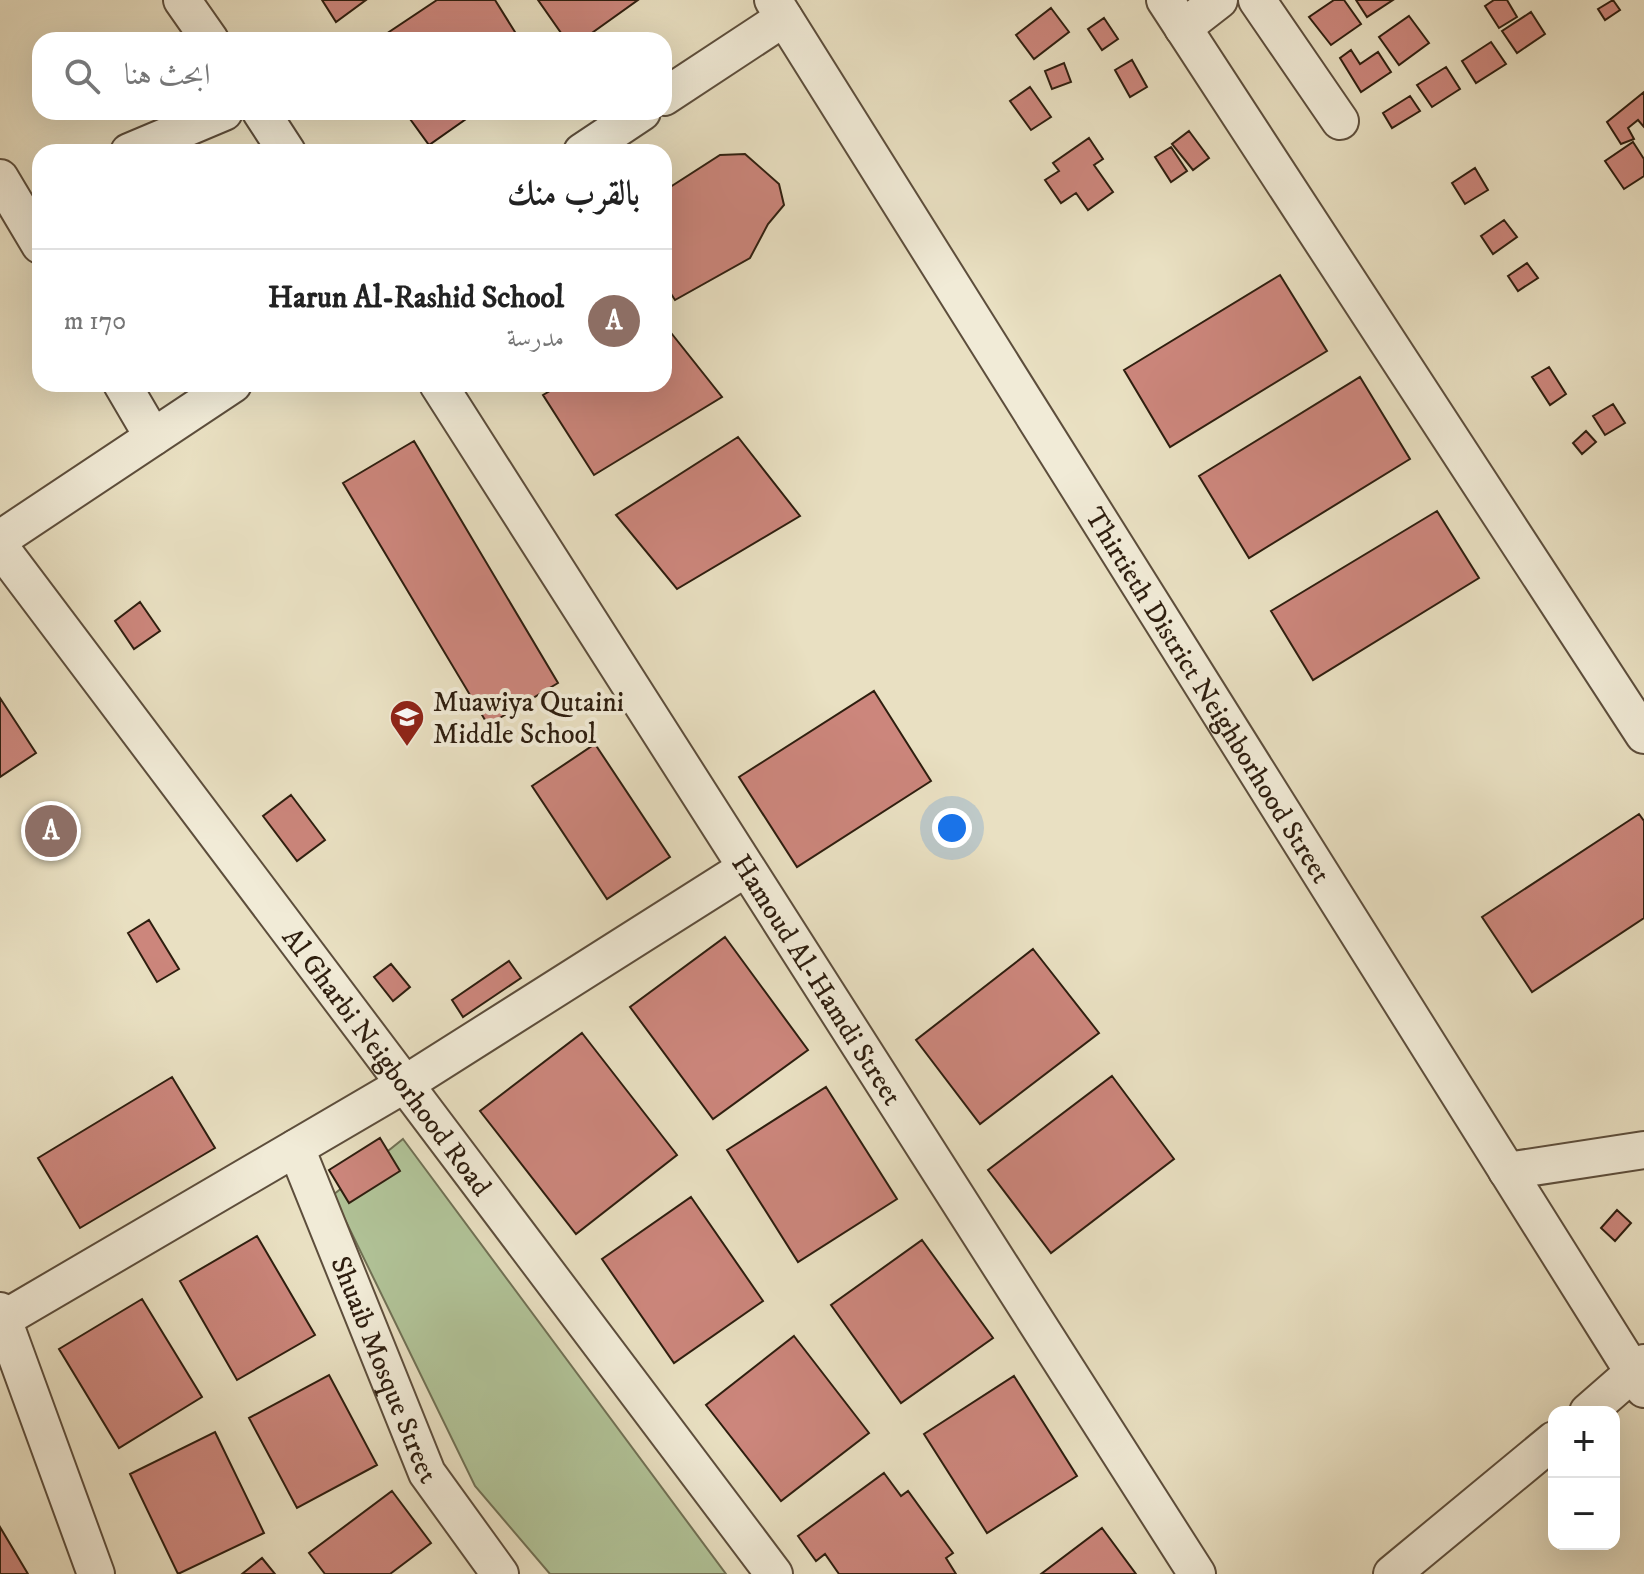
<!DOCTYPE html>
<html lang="ar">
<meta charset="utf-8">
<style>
:root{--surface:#fff;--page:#f2f2f2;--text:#222;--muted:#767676;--line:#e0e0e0;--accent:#8f2418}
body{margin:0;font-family:"IM FELL DW Pica",Amiri,serif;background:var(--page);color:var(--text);direction:rtl}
.controls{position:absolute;right:24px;bottom:24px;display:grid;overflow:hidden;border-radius:16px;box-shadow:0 8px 32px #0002}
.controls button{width:72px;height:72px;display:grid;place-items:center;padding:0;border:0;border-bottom:2px solid var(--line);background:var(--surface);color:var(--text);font:40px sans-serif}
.you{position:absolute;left:952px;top:828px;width:28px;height:28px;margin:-20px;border:6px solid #fff;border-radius:50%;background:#1a73e8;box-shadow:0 0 0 12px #1a73e833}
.badge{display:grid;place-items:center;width:52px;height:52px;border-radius:50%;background:var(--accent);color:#fff;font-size:26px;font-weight:700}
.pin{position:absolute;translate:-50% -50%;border:4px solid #fff;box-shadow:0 2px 8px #0006}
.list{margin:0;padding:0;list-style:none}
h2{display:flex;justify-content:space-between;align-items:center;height:104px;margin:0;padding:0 32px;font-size:34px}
h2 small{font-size:26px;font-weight:400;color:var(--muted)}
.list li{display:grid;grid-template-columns:52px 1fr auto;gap:24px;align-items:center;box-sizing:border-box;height:144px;padding:0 32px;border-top:2px solid var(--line)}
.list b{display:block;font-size:30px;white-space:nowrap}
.list p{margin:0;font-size:26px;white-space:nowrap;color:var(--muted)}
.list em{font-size:26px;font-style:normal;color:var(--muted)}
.icon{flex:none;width:44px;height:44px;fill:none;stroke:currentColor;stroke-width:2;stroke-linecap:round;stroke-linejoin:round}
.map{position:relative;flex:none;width:1644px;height:1574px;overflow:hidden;direction:ltr}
.search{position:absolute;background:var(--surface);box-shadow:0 8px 32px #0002;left:32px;top:32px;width:640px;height:88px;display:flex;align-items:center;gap:20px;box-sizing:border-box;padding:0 28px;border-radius:24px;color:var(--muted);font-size:30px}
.panel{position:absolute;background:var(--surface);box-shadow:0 8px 32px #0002;left:32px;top:144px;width:640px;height:248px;border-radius:24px;direction:rtl}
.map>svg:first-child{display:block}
.green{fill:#b1c398;stroke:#707054;stroke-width:2}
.building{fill:#cc867c;stroke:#2e1e0f;stroke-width:2}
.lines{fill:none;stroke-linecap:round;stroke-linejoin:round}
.minor-casing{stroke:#5d4e3c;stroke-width:40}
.minor{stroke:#f1ebd7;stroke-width:36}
.labels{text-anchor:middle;stroke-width:8;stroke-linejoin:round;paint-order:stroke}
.street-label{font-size:28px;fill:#2e1e0f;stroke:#f1ebd7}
.poi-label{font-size:28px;fill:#2e1e0f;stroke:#f1ebd7;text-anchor:start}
</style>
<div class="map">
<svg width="1644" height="1574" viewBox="0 0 1644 1574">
<rect width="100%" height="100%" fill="#e9e0c2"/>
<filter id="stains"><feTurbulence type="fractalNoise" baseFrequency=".0025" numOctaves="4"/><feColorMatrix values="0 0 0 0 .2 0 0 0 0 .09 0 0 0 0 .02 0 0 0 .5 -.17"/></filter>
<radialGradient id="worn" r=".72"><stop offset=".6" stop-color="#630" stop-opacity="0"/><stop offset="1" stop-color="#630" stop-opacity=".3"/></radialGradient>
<path class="green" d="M403,1139L726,1574H550L475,1486L333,1195Z"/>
<path class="building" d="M322,0H366L336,22Z
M437,0H495L520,40H377Z
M538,0H638L582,40H566Z
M1334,0H1344L1361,24L1331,45L1309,17Z
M1356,0H1393L1367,17Z
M1494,0H1507L1517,17L1499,28L1485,6Z
M1613,0L1620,10L1605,20L1598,9Z
M1051,8L1069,32L1034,59L1016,35Z
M1531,12L1545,34L1517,53L1502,31Z
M1409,16L1429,43L1399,65L1379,37Z
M1104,18L1118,39L1102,50L1088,29Z
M1491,42L1506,64L1476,83L1462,61Z
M1351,50L1360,64L1378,52L1391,72L1361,92L1340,58Z
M1132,60L1147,87L1130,97L1115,70Z
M1064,63L1071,82L1052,89L1045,71Z
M1446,67L1460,89L1432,107L1417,85Z
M1030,87L1051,117L1031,130L1010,101Z
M1644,92V127L1638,120L1628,128L1634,139L1621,144L1607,122Z
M1410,96L1420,111L1392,128L1383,113Z
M405,112H476L429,145Z
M1189,131L1209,158L1193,170L1172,144Z
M1089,138L1103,159L1094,165L1113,192L1088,210L1076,193L1061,203L1045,180L1059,171L1053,163Z
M1633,142L1644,159V176L1624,189L1605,161Z
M1171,147L1187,171L1171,182L1155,157Z
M745,154L779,184L784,205L768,224L750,258L675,300L664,283V191L720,155Z
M1475,168L1488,190L1465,204L1452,183Z
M1504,220L1517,237L1493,254L1481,236Z
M1527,263L1538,278L1518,291L1508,276Z
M1280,275L1327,351L1170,447L1124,370Z
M664,324L722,397L594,475L543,395L562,384H664Z
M1549,367L1566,394L1550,405L1532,377Z
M1360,377L1410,459L1249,558L1199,476Z
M1613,404L1625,423L1605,435L1593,416Z
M1586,431L1596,442L1582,454L1573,443Z
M738,437L800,516L677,589L616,515Z
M414,441L558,683L488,725L343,483Z
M1437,511L1479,578L1313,680L1271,611Z
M140,602L160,631L134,649L115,621Z
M874,691L931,781L797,867L739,777Z
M0,698L36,753L0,777Z
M595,744L670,857L607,899L532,786Z
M291,795L325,840L297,861L263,816Z
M1639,814L1644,821V918L1532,992L1482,917Z
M149,920L179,969L157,982L128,933Z
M725,937L808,1050L713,1119L630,1007Z
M1033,949L1099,1033L980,1124L916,1040Z
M509,961L521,978L463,1017L452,1000Z
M391,964L410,987L393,1001L374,977Z
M582,1033L677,1155L576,1234L480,1111Z
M1112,1076L1174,1159L1051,1253L988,1170Z
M172,1077L215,1148L80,1228L38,1158Z
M826,1087L897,1199L798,1262L727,1150Z
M380,1138L400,1171L349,1203L329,1170Z
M691,1197L763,1301L674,1363L602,1259Z
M1617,1210L1631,1223L1615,1241L1601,1228Z
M257,1236L315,1335L237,1380L180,1281Z
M922,1240L993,1338L901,1403L831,1305Z
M142,1299L202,1397L119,1448L59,1349Z
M794,1336L869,1433L781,1501L706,1405Z
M329,1375L377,1465L297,1508L249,1418Z
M1014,1376L1077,1476L987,1533L924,1434Z
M215,1432L264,1533L178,1574L130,1474Z
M884,1473L901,1496L908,1491L953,1553L946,1558L956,1574H839L825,1554L816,1561L798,1536Z
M392,1491L431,1543L390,1574H325L309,1553Z
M0,1527L28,1574H0Z
M1102,1528L1136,1574H1041Z
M262,1558L275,1574H242Z"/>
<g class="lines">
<g class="minor-casing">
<g id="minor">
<path d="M182,0L210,40"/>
<path id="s1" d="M773,0L1644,1389"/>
<path d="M1165,0L1644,735"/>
<path d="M1257,0L1340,121"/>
<path d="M1183,28L1219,0"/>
<path d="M664,97L784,18"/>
<path d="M261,112L287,152"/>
<path d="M129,152L224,112"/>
<path d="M582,152L642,112"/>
<path d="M0,178L40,245"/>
<path d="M122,384L153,437"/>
<path id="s2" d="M438,384L1197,1574"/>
<path d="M0,539L233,384"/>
<path id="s3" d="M0,547L774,1574"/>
<path id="s4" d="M296,1148L427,1473L500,1574"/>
<path d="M1507,1171L1644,1150"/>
<path d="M0,1311L96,1574"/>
<path d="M0,1321L405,1084L746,868"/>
<path d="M1588,1412L1644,1363"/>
<path d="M1392,1574L1554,1440"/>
</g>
</g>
<use href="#minor" class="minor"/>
</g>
<defs>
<g id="school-pin" transform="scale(1.8)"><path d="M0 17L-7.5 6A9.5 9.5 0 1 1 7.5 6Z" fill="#8f2418" stroke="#f1ebd7"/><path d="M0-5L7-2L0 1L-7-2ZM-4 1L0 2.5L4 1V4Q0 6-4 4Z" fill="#fff"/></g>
</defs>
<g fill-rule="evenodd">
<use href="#school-pin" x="407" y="717"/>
</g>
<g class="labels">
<g class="street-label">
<text dy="10" stroke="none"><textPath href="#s1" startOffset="820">Thirtieth District Neighborhood Street</textPath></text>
<text dy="10" stroke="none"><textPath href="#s2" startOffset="706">Hamoud Al-Hamdi Street</textPath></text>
<text dy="10" stroke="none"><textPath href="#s3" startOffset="644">Al Gharbi Neigborhood Road</textPath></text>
<text dy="10" stroke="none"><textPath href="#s4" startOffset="238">Shuaib Mosque Street</textPath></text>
</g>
<g class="poi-label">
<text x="433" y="711">Muawiya Qutaini<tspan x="433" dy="32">Middle School</tspan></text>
</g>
</g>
<rect width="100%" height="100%" filter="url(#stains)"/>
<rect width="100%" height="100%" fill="url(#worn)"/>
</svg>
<div class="controls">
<button>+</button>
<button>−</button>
</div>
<div class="you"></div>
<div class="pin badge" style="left:51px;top:831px;background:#8d6e63">A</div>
<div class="search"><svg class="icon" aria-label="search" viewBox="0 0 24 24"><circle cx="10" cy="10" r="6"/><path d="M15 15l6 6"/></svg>ابحث هنا</div>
<section class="panel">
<h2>بالقرب منك<small></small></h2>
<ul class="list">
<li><span class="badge" style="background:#8d6e63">A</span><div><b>Harun Al-Rashid School</b><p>مدرسة</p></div><em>170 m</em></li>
</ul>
</section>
</div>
